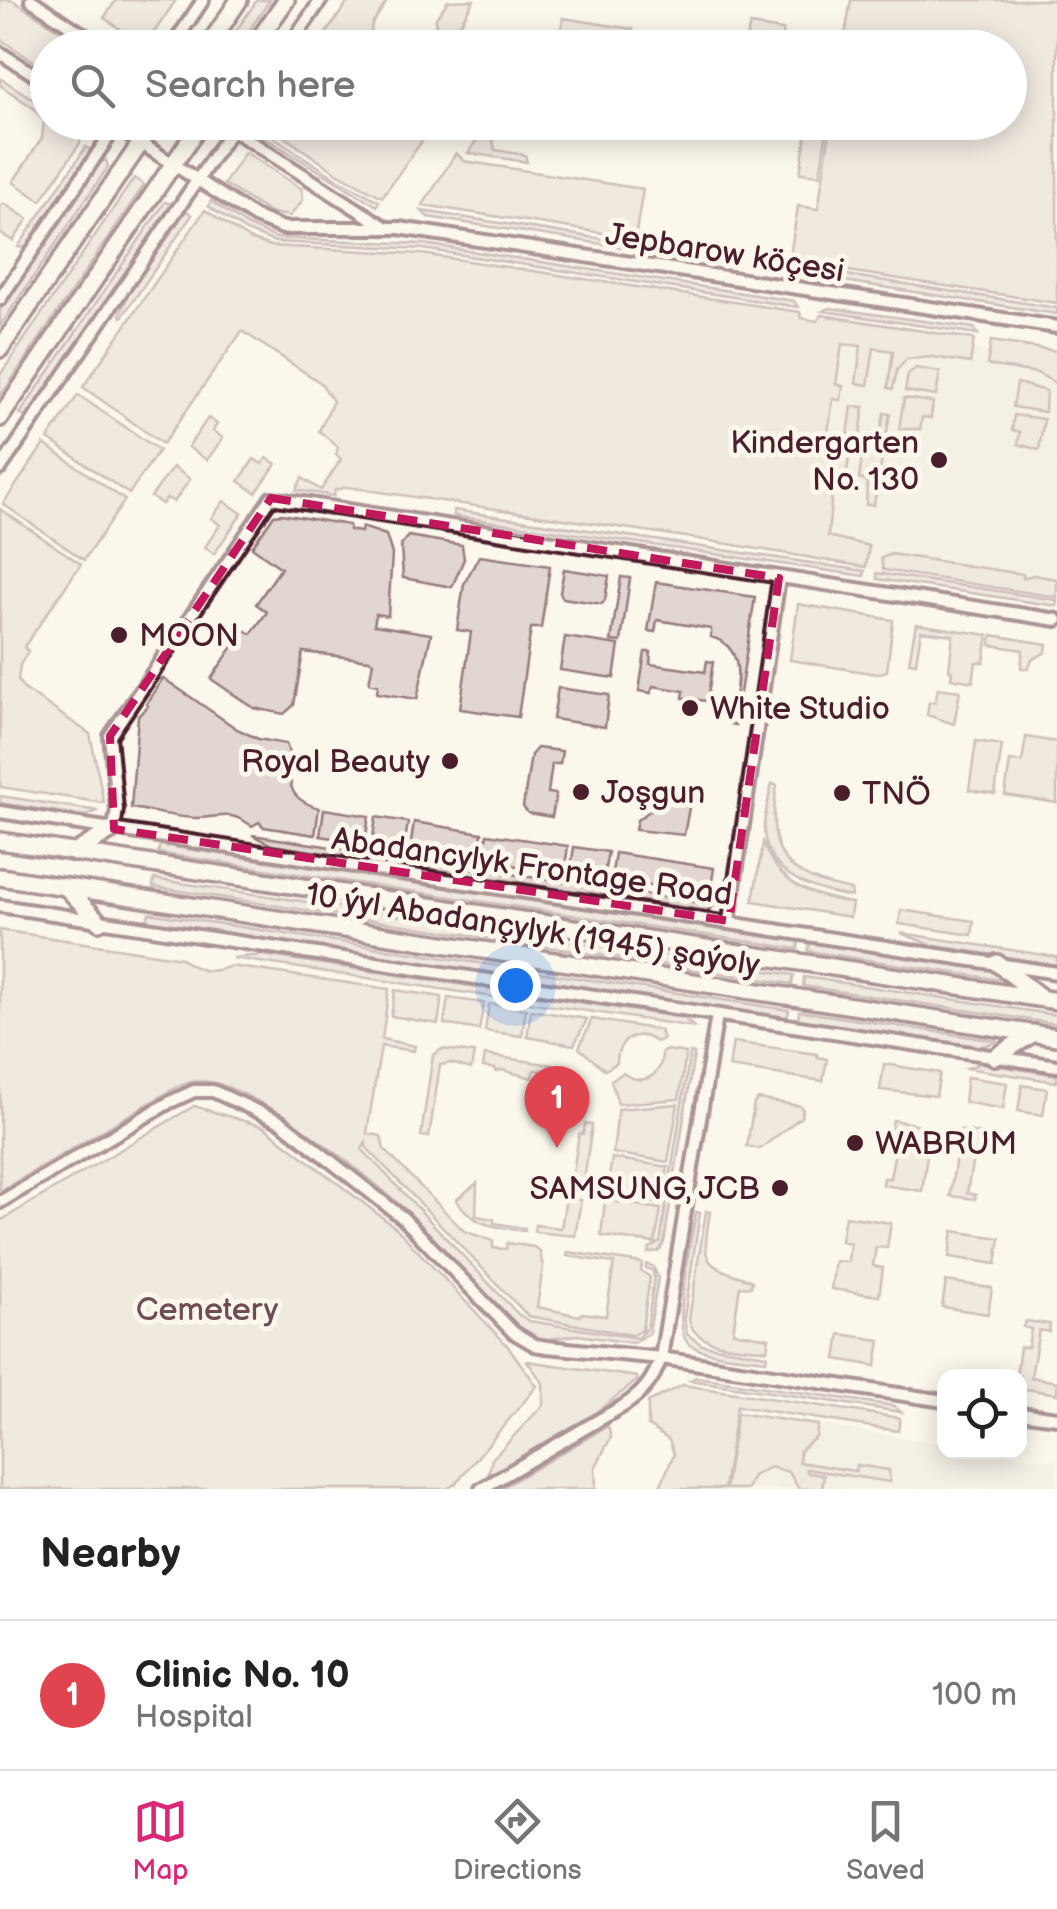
<!DOCTYPE html>
<meta charset="utf-8">
<style>
:root{--surface:#fff;--page:#f6f6f6;--text:#222;--muted:#767676;--line:#e0e0e0;--accent:#db2777}
body{margin:0;font-family:"Balsamiq Sans",sans-serif;background:var(--page);color:var(--text)}
.controls{position:absolute;right:30px;bottom:30px;display:grid;overflow:hidden;border-radius:20px;box-shadow:0 5px 25px #0003}
.controls button{width:90px;height:90px;display:grid;place-items:center;padding:0;border:0;border-bottom:2px solid var(--line);background:var(--surface);color:var(--text);font:50px sans-serif}
.you{position:absolute;left:515px;top:985px;width:35px;height:35px;margin:-25px;border:8px solid #fff;border-radius:50%;background:#1a73e8;box-shadow:0 0 0 15px #1a73e833}
.badge{display:grid;place-items:center;width:65px;height:65px;border-radius:50%;background:var(--accent);color:#fff;font-size:32px;font-weight:700}
.pin{position:absolute;translate:-50% -82px;filter:drop-shadow(0 2px 5px #0008)}
.pin::after{content:'';position:absolute;top:52px;width:35px;height:30px;background:inherit;clip-path:polygon(0 0,100% 0,50% 100%)}
.list{margin:0;padding:0;list-style:none}
h2{display:flex;justify-content:space-between;align-items:center;height:130px;margin:0;padding:0 40px;font-size:42px}
h2 small{font-size:32px;font-weight:400;color:var(--muted)}
.list li{display:grid;grid-template-columns:65px 1fr auto;gap:30px;align-items:center;box-sizing:border-box;height:150px;padding:0 40px;border-top:2px solid var(--line)}
.list b{display:block;font-size:38px;white-space:nowrap}
.list p{margin:0;font-size:32px;white-space:nowrap;color:var(--muted)}
.list em{font-size:32px;font-style:normal;color:var(--muted)}
.icon{flex:none;width:55px;height:55px;fill:none;stroke:currentColor;stroke-width:2;stroke-linecap:round;stroke-linejoin:round}
.map{position:relative;flex:none;width:1057px;height:1489px;overflow:hidden}
.search{position:absolute;background:var(--surface);box-shadow:0 5px 25px #0003;left:30px;right:30px;top:30px;height:110px;display:flex;align-items:center;gap:25px;box-sizing:border-box;padding:0 35px;border-radius:55px;color:var(--muted);font-size:38px}
.sheet{height:280px;background:var(--surface)}
nav{display:flex;justify-content:space-around;align-items:center;box-sizing:border-box;height:140px;border-top:2px solid var(--line);background:var(--surface);font-size:28px;color:var(--muted)}
nav a{display:grid;justify-items:center;gap:5px}
nav .on{color:var(--accent)}
.map>svg:first-child{display:block}
.built{fill:#eee7de}
.green{fill:#e2d7d0;stroke:#967b7e;stroke-width:2.5}
.lines{fill:none;stroke-linecap:round;stroke-linejoin:round}
.street-casing{stroke:#4a1f2b;stroke-width:18}
.primary-casing{stroke:#4a1f2b;stroke-width:22}
.street{stroke:#fbf7ec;stroke-width:10}
.primary{stroke:#fbf7ec;stroke-width:15}
.marked{fill:none;stroke:#c2185b;stroke-width:8;stroke-dasharray:20 12;stroke-linejoin:round}
.poi-dot{fill:#4a1f2b;stroke:#fbf7ec;stroke-width:4}
.labels{text-anchor:middle;stroke-width:10;stroke-linejoin:round;paint-order:stroke}
.street-label{font-size:32px;fill:#4a1f2b;stroke:#fbf7ec}
.poi-label{font-size:32px;fill:#4a1f2b;stroke:#fbf7ec;text-anchor:start}
.park-label{font-size:32px;fill:#704d54;stroke:#fbf7ec}
</style>
<div class="map">
<svg width="1057" height="1489" viewBox="0 0 1057 1489">
<rect width="100%" height="100%" fill="#fbf7ec"/>
<filter id="ink" filterUnits="userSpaceOnUse"><feTurbulence type="fractalNoise" baseFrequency=".01" numOctaves="2"/><feDisplacementMap in="SourceGraphic" scale="20" xChannelSelector="R" yChannelSelector="G"/><feConvolveMatrix kernelMatrix="1 2 1 2 8 2 1 2 1" color-interpolation-filters="sRGB"/></filter>
<g filter="url(#ink)">
<path class="built" d="M841,329L1057,362V597L806,559Z
M737,1412L944,1444V1452H994L1057,1461V1489H726Z"/>
<path class="green" d="M0,0H12L86,47L48,48L47,70L0,39Z
M116,0H176L145,46L104,18Z
M257,0H270L238,47H225Z
M349,0H388L372,24L369,47H335L323,38Z
M474,0L460,24L435,37L436,18L448,1Z
M851,0H1057V303L789,262L798,206L818,209L831,123L1010,122V48L843,47Z
M563,18L633,29L630,47H558Z
M750,25L783,30L784,47H744Z
M0,78L47,108L48,122L69,123L82,132L80,143L41,201L13,182L42,138L44,121L32,107L0,85Z
M264,123H435L382,197L337,173Z
M488,123H519L518,131L491,125L487,130L492,134L495,150L525,155L527,162L468,153Z
M808,123H828L820,175L800,173Z
M260,128L334,177L379,201L377,206L273,143L257,133Z
M86,147L92,151L26,248L18,247Z
M245,152L302,189L303,200L290,216L270,213L224,184Z
M456,153L464,161L643,189L635,238L423,205Z
M106,160L108,167L0,326V310L101,162Z
M134,178L144,185L0,397V375Z
M211,201L248,226L276,238L424,244L794,301L798,307L423,249L275,242L246,231L208,206Z
M165,202L171,204V209L28,419L20,414Z
M3,203L28,219L13,241L0,233V208Z
M185,210L192,215L122,317L120,315L129,292Z
M205,210L249,239L271,246L422,254L800,312L801,318L818,321L821,315L974,339L970,363L933,357L907,359L897,370L893,389L888,388L893,351L874,348L868,385L856,383L861,346L842,344L836,384L843,386L841,400L833,399L827,439L847,442L852,406L864,407L859,444L878,447L884,413L890,414L874,505H866L867,481L859,479L862,455L850,453L846,477L838,476L836,482L833,483L828,536L869,546L866,567L686,537L347,487L335,490L334,496L296,490L302,478L321,490L341,459L336,455L338,447L319,431L333,401L321,383L242,331L163,444L83,387Z
M422,211L635,244L628,248L428,217Z
M834,273L1057,308V314L844,281Z
M830,308L974,328L978,334L823,311Z
M991,341L1057,351V384L1037,373L987,365Z
M916,368L940,372L936,396L905,391L908,374Z
M1017,383L1046,391L1045,412L1013,407Z
M78,395L159,450L129,494L48,439Z
M904,398L933,402L931,418L922,417L920,429H899Z
M1014,415L1044,419L1039,450L1018,444L1020,432L1012,430Z
M208,418L217,424L213,431L223,438L207,460L188,447Z
M44,444L125,500L84,560L3,504Z
M267,458L276,464L256,493L239,481L254,459L262,464Z
M173,467L190,479L174,502L167,498L162,504L151,497Z
M224,501L242,513L214,554L205,547L220,525L211,518Z
M0,509L81,564L24,647L28,651L20,665L18,680L23,688L90,734L104,803L0,787Z
M454,510L865,571L864,576L454,516Z
M281,514L349,525V530L361,532L362,527L386,535L392,554L388,616L376,614L374,625L431,634L417,699L377,693L378,685L369,683L373,662L369,660L303,652L294,705L284,714L254,708L211,679L244,630L251,634L267,612L256,604L281,568L252,547L274,515Z
M408,536L462,545L464,559L452,587L403,578L401,545Z
M891,554L1023,574V578L1033,575L1057,579V597L883,570L881,558Z
M479,556L550,566L541,628H531L518,717L460,709L471,632L457,630L464,584Z
M564,569L609,576L605,600L602,604L563,598L560,593Z
M877,573L1057,600V606L877,579Z
M621,577L630,578L621,642L611,641Z
M656,582L755,597L735,725L730,724C735,694 751,648 711,637V629L657,620L655,632L648,631Z
M798,604L893,620L887,671L877,674L790,660Z
M916,624L988,635L984,662H976L973,682L951,678L952,671L949,670L953,635L921,631L916,663L909,662Z
M992,635L1047,644L1046,652L1032,660L1028,669L1021,668L1023,650L990,645Z
M565,637L619,645L614,678L560,670Z
M645,652H651L650,664L705,672L707,661L713,662L707,701L683,698L684,691L653,686L651,693L639,691Z
M163,678L237,729L258,739L286,744C298,769 274,795 319,808L315,835L264,827L259,822L252,826C229,809 222,818 197,818C176,818 152,811 131,808L138,716L148,706L146,704Z
M558,688L609,695L605,727L553,719Z
M938,688L960,691L954,724L927,715L929,702H935Z
M1026,737L1057,742V803L1005,795L1010,761L1022,762Z
M976,741L1002,745L995,794L969,790Z
M537,748L562,751L560,764H552L548,793L556,794L552,817L528,813L523,807L531,755Z
M772,784L777,785C766,854 783,876 851,890L852,897C816,891 767,877 764,831C763,817 769,799 772,784Z
M686,785L693,786L684,835L635,830L637,820Z
M0,796L98,811L84,816L0,803Z
M324,809L369,816L365,843L320,836Z
M376,817L408,822L404,849L372,844Z
M414,822L482,833L478,860L410,849Z
M487,834L568,846L564,873L483,861Z
M252,835L716,905L706,911L272,845Z
M763,843C779,885 811,896 852,903L850,917L753,901Z
M160,845L799,941L798,949L158,853Z
M574,847L608,852L603,879L570,873Z
M615,853L714,868L710,895L611,880Z
M154,879L794,975L792,984L153,887Z
M901,910L974,921L972,935L899,924Z
M149,913L789,1010L787,1018L147,921Z
M0,930L181,958C197,972 212,974 231,966L389,989L382,1039L415,1046L414,1051L381,1046L367,1133L381,1136L384,1149L464,1231L493,1241V1248L506,1249L507,1243L534,1247L540,1252L543,1267L537,1307L580,1316L582,1313L606,1316L614,1263L567,1256L568,1252L642,1263L641,1271L650,1277L642,1330L632,1335L528,1316L366,1147V1142L362,1149L518,1314L529,1321L637,1338L647,1328L654,1278L653,1271L646,1268V1264L653,1266L658,1278L649,1333L633,1343L577,1335L542,1340L529,1336C489,1299 453,1257 415,1219C374,1180 264,1092 210,1082C197,1079 185,1083 173,1089L0,1191Z
M901,933L1057,957V965L931,945Z
M810,943L995,971L1008,981L808,951Z
M263,955L684,1018L694,1027L233,958Z
M804,977L1057,1015V1024L803,986Z
M395,990L442,997L438,1024L391,1016Z
M448,998L484,1003L479,1030L444,1024Z
M489,1004L526,1009L522,1036L485,1031Z
M531,1010L587,1019L574,1045L527,1037Z
M799,1011L998,1041L980,1047L798,1020Z
M592,1019L660,1030L663,1039L656,1042C637,1028 617,1039 617,1063L605,1070L579,1048Z
M733,1042L817,1054V1057L827,1059L823,1081L729,1067Z
M442,1049L474,1053L471,1069L451,1063L440,1065L429,1137L421,1136L433,1055Z
M667,1050L686,1053L679,1099L618,1104L611,1080L623,1073C643,1087 662,1077 662,1052Z
M690,1053L694,1054L664,1243L659,1251L648,1253L649,1249L660,1242Z
M485,1055L553,1065L552,1072L534,1070L532,1078L502,1070L496,1072V1069L483,1067Z
M980,1063L1057,1075V1082L967,1068Z
M884,1064L940,1073L936,1096L880,1090Z
M967,1077L1007,1083L1003,1109L964,1102Z
M1022,1085L1047,1089L1043,1115L1018,1111Z
M758,1099L800,1106L803,1110L801,1117L760,1149L747,1146L754,1103Z
M678,1104L668,1162L613,1153L618,1109Z
M194,1106L264,1127L396,1228L507,1345L537,1386L455,1484L447,1489H0V1221Z
M893,1120L931,1127L922,1191L883,1185L884,1178H890L896,1145L889,1143Z
M585,1124L592,1125L583,1187L571,1186L579,1134H583Z
M960,1130L998,1136L999,1142H982L979,1158L973,1157L967,1193L976,1195L975,1199L950,1196Z
M612,1158L668,1167L662,1204L606,1195Z
M477,1183L476,1216L494,1219V1223L525,1228V1231C492,1226 477,1228 456,1200Z
M566,1198L581,1200L575,1236L534,1232L535,1225L561,1228Z
M605,1200L661,1209L655,1243L601,1236Z
M706,1211L710,1212C701,1268 704,1263 752,1281L751,1287L740,1286L733,1332L769,1338L767,1350C743,1346 693,1349 689,1319Z
M696,1212L700,1213L684,1318L687,1334L702,1345L767,1355L766,1360C747,1357 703,1356 689,1344C670,1329 692,1237 696,1212Z
M845,1216L891,1223L887,1248L876,1247L873,1266L883,1268L879,1296L831,1289L835,1261L848,1262L850,1243L841,1241Z
M953,1231L1000,1238L996,1264L949,1257Z
M946,1281L992,1288L988,1314L942,1307Z
M1026,1321L1050,1324L1049,1332L1039,1330L1031,1377L1057,1382V1394L1020,1388V1376H1016L1020,1347H1028L1031,1329L1023,1327Z
M840,1334L880,1340L876,1366L836,1359Z
M527,1361L637,1377L638,1380L591,1416L488,1475L492,1459L543,1405V1383Z
M696,1377L894,1406L901,1412L690,1380Z
M683,1385L900,1418L898,1431L737,1406L724,1489H659L674,1454L669,1440L648,1426V1402Z
M737,1413L818,1425L816,1437L800,1450L799,1462L855,1471L856,1465L889,1470L890,1482L806,1469L808,1473L824,1475L822,1489H799L789,1472L770,1467L753,1476L747,1489H725Z
M608,1426L611,1437L595,1468L596,1489H500Z"/>
<g class="lines">
<g class="street-casing">
<path id="street" d="M31,0L104,48
M171,48L203,0
M288,48L321,0
M0,53L48,83
M108,122L255,217L283,228H399L1057,327
M220,122L385,227
M0,299L118,123
M0,469L237,122
M0,812L1057,973
M114,829L117,809L110,736L271,498L1057,620
M0,906L1057,1066
M729,921L779,578
M0,1202L170,1102L194,1091H213L281,1122L403,1218L513,1332L535,1345L547,1347L661,1358L944,1401
M1020,1413L1057,1418
M481,1489L623,1406C643,1393 653,1381 661,1358L717,1015"/>
</g>
<g class="primary-casing">
<path id="primary" d="M207,48L239,0
M253,48L286,0
M0,349L155,122
M0,418L202,122
M0,841L1057,1001
M74,853L114,829
M0,877L1057,1037
M66,887L99,922
M997,963L1039,996
M995,1057L1034,1033"/>
</g>
<use href="#street" class="street"/>
<use href="#primary" class="primary"/>
</g>
</g>
<path d="M0 0H1057V1489H0ZM271,498L779,578L729,921L114,829L110,736Z" fill="#fbf7ec" fill-opacity=".55" fill-rule="evenodd"/>
<path class="marked" d="M271,498L779,578L729,921L114,829L110,736Z"/>
<g class="poi-dot">
<circle cx="939" cy="460" r="10"/>
<circle cx="119" cy="635" r="10"/>
<circle cx="690" cy="708" r="10"/>
<circle cx="450" cy="761" r="10"/>
<circle cx="581" cy="792" r="10"/>
<circle cx="842" cy="793" r="10"/>
<circle cx="855" cy="1143" r="10"/>
<circle cx="780" cy="1188" r="10"/>
</g>
<g class="labels">
<g class="street-label">
<text transform="translate(725 252) rotate(9)" y="11">Jepbarow köçesi</text>
<text transform="translate(532 866) rotate(8)" y="11">Abadancylyk Frontage Road</text>
<text transform="translate(533 929) rotate(9)" y="11">10 ýyl Abadançylyk (1945) şaýoly</text>
</g>
<g class="poi-label">
<text x="919" y="453" text-anchor="end">Kindergarten<tspan x="919" dy="37">No. 130</tspan></text>
<text x="139" y="646">MOON</text>
<text x="710" y="719">White Studio</text>
<text x="430" y="772" text-anchor="end">Royal Beauty</text>
<text x="601" y="803">Joşgun</text>
<text x="862" y="804">TNÖ</text>
<text x="875" y="1154">WABRUM</text>
<text x="760" y="1199" text-anchor="end">SAMSUNG, JCB</text>
</g>
<g class="park-label">
<text x="207" y="1320">Cemetery</text>
</g>
</g>
</svg>
<div class="controls">
<button><svg class="icon" aria-label="locate" viewBox="0 0 24 24"><circle cx="12" cy="12" r="6"/><path d="M12 2v4M12 18v4M2 12h4M18 12h4"/></svg></button>
</div>
<div class="you"></div>
<div class="pin badge" style="left:557px;top:1148px;background:#e0444e">1</div>
<div class="search"><svg class="icon" aria-label="search" viewBox="0 0 24 24"><circle cx="10" cy="10" r="6"/><path d="M15 15l6 6"/></svg>Search here</div>
</div>
<section class="sheet">
<h2>Nearby<small></small></h2>
<ul class="list">
<li><span class="badge" style="background:#e0444e">1</span><div><b>Clinic No. 10</b><p>Hospital</p></div><em>100 m</em></li>
</ul>
</section>
<nav>
<a class="on"><svg class="icon" aria-label="map" viewBox="0 0 24 24"><path d="M3 6l6-2 6 2 6-2v14l-6 2-6-2-6 2zM9 4v14M15 6v14"/></svg>Map</a>
<a><svg class="icon" aria-label="directions" viewBox="0 0 24 24"><path d="M12 3l9 9-9 9-9-9zM9 14v-3h6M13 9l2 2-2 2"/></svg>Directions</a>
<a><svg class="icon" aria-label="saved" viewBox="0 0 24 24"><path d="M7 4h10v16l-5-4-5 4z"/></svg>Saved</a>
</nav>
